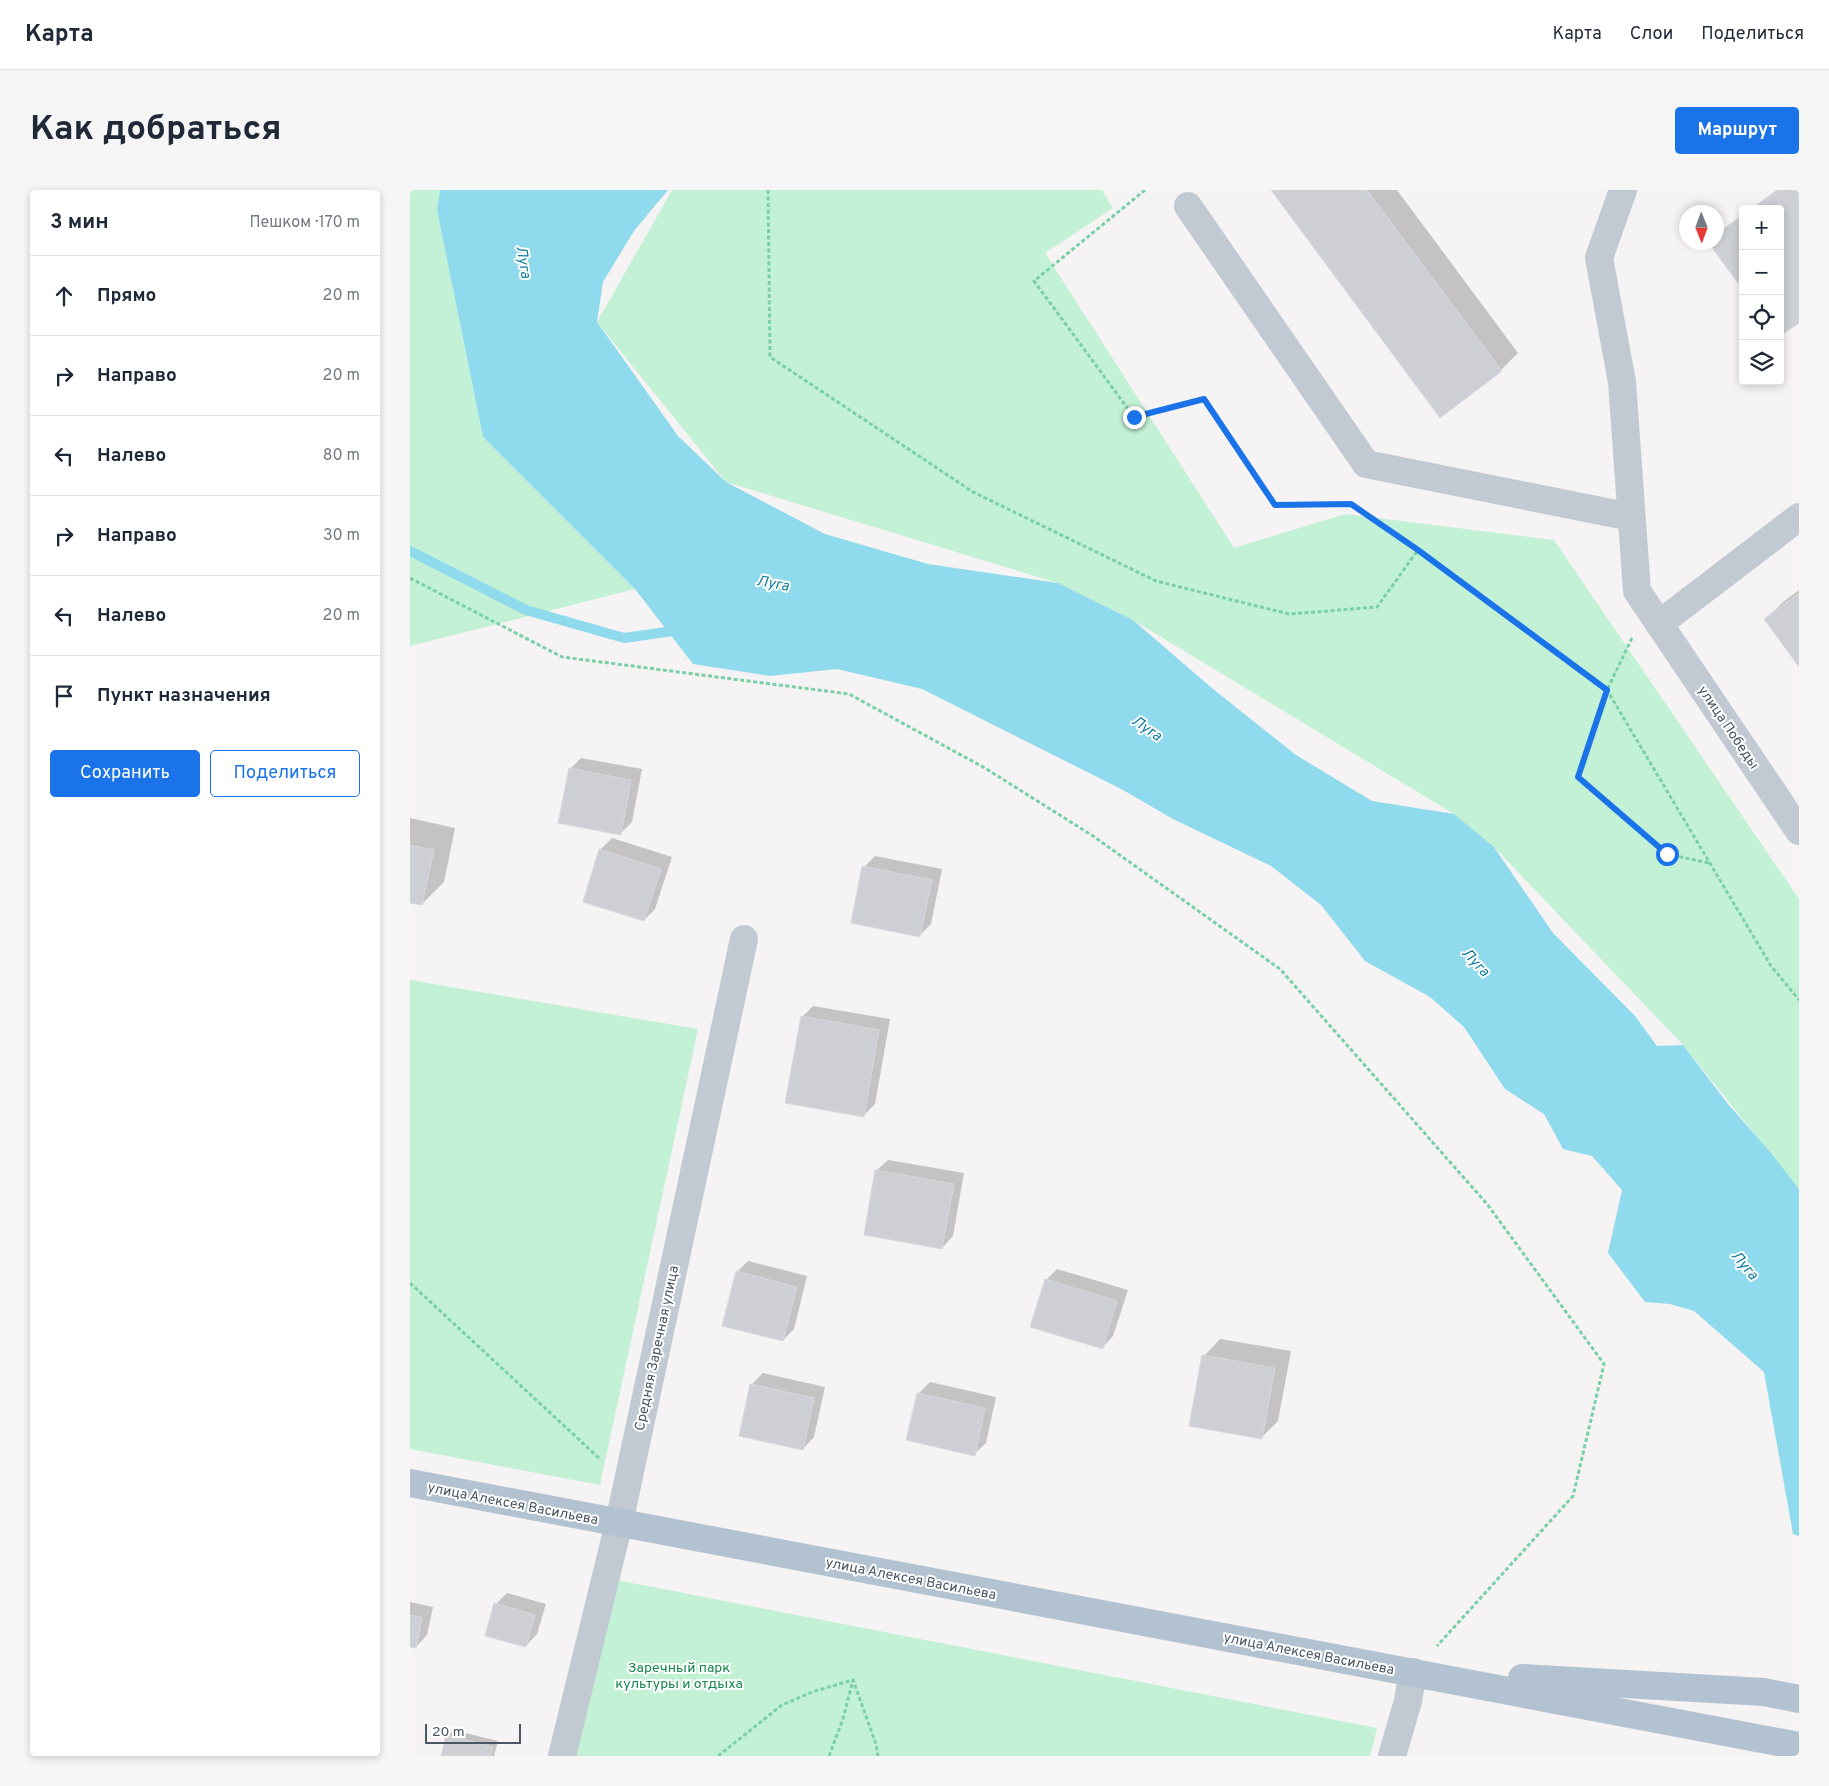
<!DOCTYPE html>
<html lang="ru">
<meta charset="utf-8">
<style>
:root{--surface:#fff;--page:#f6f6f7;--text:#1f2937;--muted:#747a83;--line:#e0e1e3;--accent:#1a73e8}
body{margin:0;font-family:Overpass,sans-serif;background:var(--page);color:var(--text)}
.controls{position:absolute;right:15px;top:15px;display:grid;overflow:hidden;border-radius:5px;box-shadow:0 2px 8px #0003}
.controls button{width:45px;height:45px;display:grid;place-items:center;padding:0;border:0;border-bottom:1px solid var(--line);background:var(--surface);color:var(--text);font:25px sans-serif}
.compass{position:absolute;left:1269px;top:15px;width:45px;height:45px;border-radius:50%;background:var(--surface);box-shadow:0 2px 8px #0003;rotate:179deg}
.scale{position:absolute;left:15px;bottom:12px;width:96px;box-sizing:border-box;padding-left:5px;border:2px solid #4a5661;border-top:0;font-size:14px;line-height:18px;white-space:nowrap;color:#4a5661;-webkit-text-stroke:4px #fff;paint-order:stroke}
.stop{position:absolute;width:15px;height:15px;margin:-11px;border:4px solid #1a73e8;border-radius:50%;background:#fff}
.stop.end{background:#1a73e8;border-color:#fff;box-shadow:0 1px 5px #0008}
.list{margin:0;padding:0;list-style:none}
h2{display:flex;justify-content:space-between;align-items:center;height:65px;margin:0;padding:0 20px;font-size:21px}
h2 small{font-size:16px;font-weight:400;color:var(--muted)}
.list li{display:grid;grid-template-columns:32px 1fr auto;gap:15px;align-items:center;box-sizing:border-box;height:80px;padding:0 20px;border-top:1px solid var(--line)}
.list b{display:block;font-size:19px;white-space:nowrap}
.list em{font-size:16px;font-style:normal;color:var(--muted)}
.actions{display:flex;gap:10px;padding:15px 20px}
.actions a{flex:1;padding:11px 0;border:1px solid var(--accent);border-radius:5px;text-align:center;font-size:18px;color:var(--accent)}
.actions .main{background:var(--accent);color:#fff}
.icon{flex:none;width:28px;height:28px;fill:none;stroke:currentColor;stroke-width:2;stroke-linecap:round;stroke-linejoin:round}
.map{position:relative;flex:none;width:1389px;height:1566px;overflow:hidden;border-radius:5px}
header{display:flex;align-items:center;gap:30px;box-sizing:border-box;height:70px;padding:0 25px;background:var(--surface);border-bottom:1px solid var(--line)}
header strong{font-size:24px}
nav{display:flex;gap:28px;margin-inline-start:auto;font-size:18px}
.intro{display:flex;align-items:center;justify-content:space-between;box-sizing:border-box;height:120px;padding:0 30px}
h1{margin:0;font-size:35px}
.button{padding:12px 22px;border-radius:5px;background:var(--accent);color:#fff;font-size:18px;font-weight:700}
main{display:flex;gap:30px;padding:0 30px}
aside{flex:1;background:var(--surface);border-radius:5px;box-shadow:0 2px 8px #0003}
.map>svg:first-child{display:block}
.green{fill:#c3f1d5}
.water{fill:#90daee}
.shadow{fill:#0003}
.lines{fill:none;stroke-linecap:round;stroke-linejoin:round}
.stream{stroke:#90daee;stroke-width:10}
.building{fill:#cdcfd5;stroke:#d7d9de}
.path{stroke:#7ad0a6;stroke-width:3;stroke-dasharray:4 2.5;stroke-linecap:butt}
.minor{stroke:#c1cad2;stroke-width:28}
.major{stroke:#b3c2d1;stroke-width:28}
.route{stroke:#1a73e8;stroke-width:6}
.labels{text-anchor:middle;stroke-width:4;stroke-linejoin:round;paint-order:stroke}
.street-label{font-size:14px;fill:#4a5661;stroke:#fff}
.park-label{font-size:14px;fill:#17864f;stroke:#fff}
.water-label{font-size:15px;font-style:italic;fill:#0c7c9b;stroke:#fff}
</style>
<header>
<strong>Карта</strong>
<nav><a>Карта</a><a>Слои</a><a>Поделиться</a></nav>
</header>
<div class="intro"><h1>Как добраться</h1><a class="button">Маршрут</a></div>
<main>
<aside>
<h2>3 мин<small>Пешком · 170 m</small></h2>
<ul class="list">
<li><svg class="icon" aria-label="ahead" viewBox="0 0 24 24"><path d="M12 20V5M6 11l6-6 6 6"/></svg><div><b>Прямо</b></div><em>20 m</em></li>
<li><svg class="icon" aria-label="right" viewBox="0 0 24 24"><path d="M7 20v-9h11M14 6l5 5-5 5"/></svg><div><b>Направо</b></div><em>20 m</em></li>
<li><svg class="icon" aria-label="left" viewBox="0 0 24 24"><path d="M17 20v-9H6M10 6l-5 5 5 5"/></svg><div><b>Налево</b></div><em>80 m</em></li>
<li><svg class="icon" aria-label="right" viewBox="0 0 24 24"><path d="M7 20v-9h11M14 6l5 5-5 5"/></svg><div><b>Направо</b></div><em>30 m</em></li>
<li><svg class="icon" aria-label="left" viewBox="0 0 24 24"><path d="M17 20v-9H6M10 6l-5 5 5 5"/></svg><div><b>Налево</b></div><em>20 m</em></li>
<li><svg class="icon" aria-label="arrive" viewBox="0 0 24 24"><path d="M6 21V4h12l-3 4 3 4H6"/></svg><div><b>Пункт назначения</b></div></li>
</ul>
<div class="actions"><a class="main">Сохранить</a><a>Поделиться</a></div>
</aside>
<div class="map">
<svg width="1389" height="1566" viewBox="0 0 1389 1566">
<rect width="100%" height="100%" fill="#f5f3f3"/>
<path class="green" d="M0,0H30L27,20L73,247L225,399L0,456Z
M262,0H692L703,18L635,63L824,358L935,324L1144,350L1389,709V999L1273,855L1084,657L1044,624L723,430L648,393L316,292L187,132Z
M0,790L288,839L190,1295L0,1259Z
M207,1390L967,1538L960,1566H165Z"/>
<path class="water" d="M30,0H258L224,41L193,92L187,132L268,246L316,292L415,344L518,374L648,393L723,430L803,499L886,565L962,611L1044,624L1084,657L1143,743L1225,826L1247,856L1273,855L1318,914L1361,963L1389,999V1346L1383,1344L1354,1182L1284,1121L1260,1114L1235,1112L1198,1063L1212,1000L1182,966L1153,959L1134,924L1095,899L1054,837L1020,807L955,771L911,715L861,676L763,629L713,600L512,499L427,479L360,486L283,474L225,399L73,247L27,20Z"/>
<path class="shadow" d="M862,0H987L1108,163L1091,180Z
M1389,400V475L1356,429L1373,412Z
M171,568L232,579L222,632L211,643L160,579Z
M0,628L45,638L34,692L12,714L0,712Z
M202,648L262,667L245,719L234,730L190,660Z
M465,666L532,679L521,734L510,745L454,677Z
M403,816L480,829L465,914L454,925L392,827Z
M478,970L554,983L543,1046L532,1058L466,981Z
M338,1071L397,1086L384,1139L373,1150L327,1082Z
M647,1079L718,1100L703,1146L692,1158L636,1090Z
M810,1149L881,1161L868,1231L851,1248L794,1166Z
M353,1183L415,1197L404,1247L393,1259L331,1245L342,1194Z
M520,1192L586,1207L576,1253L564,1264L508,1204Z
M97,1403L136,1414L127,1444L116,1456L86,1414Z
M0,1412L23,1417L17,1445L6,1457L0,1456Z
M43,1540L88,1551L84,1566H32L38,1546Z"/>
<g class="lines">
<path class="stream" d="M0,361L116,420L214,448L270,440"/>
</g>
<path class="building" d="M861,0H957L1092,181L1030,228Z
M1367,0H1389V133L1370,146V19H1341Z
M1333,25V100L1298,52H1306V44Z
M1389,403V477L1354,429Z
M159,578L221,590L211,645L148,633Z
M0,655L24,660L12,715L0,713Z
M189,659L251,679L234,731L173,712Z
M452,676L522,690L510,747L441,733Z
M391,826L469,840L454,927L375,913Z
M465,980L544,994L532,1059L454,1045Z
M326,1081L387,1097L373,1151L312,1136Z
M635,1089L707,1111L693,1159L620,1137Z
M792,1165L865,1178L852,1249L779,1236Z
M340,1194L404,1208L393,1260L329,1246Z
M507,1203L575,1218L565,1266L496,1250Z
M84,1413L125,1425L116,1457L75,1446Z
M0,1425L12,1428L6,1458L0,1457Z
M36,1545L83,1557L81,1566H31Z"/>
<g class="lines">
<path class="path" d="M358,0L360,167L563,302L746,391L879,424L967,417L1008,360L1197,500L1361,776L1389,810
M735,0L624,91L724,227L793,209L865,315L941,314L1008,360
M0,388L152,467L439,504L575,578L683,646L870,779L1077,1014L1194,1174L1163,1306L1027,1456
M1222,448L1197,500L1168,587L1257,664L1299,673
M0,1093L191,1270
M308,1566L372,1515L402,1502L443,1490L466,1554L468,1566
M419,1566L433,1529L443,1490"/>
<path class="minor" d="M1213,0L1189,68L1212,192L1227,401L1389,641
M778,16L956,274L1221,327
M1249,434L1389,327
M152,1566L209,1333L334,749
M982,1566L998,1511L1003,1482"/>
<path class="major" d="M0,1293L1389,1556
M1112,1488L1354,1502L1389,1509"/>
</g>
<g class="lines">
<path class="route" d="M724,227L794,209L865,315L941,314L1008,360L1197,500L1168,587L1257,664"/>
</g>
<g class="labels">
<g class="street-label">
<text transform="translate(1319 537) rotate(56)" y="5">улица Победы</text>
<text transform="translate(246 1158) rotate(-78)" y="5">Средняя Заречная улица</text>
<text transform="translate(103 1313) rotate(11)" y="5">улица Алексея Васильева</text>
<text transform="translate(501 1388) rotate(11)" y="5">улица Алексея Васильева</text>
<text transform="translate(899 1463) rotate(11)" y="5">улица Алексея Васильева</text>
</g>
<g class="park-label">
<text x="269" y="1482">Заречный парк<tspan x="269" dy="16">культуры и отдыха</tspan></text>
</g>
<g class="water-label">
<text transform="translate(114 72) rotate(81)" y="5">Луга</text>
<text transform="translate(363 393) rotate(10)" y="5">Луга</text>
<text transform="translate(737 538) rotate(34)" y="5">Луга</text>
<text transform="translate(1066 772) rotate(47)" y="5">Луга</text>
<text transform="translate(1335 1075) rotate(50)" y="5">Луга</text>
</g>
</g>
</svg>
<div class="controls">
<button>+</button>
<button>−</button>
<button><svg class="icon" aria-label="locate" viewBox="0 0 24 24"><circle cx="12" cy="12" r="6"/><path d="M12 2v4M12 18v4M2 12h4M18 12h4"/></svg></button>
<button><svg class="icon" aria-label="layers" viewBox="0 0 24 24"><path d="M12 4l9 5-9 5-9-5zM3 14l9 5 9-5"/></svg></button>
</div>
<svg class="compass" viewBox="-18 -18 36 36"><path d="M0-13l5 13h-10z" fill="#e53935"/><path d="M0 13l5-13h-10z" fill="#747a83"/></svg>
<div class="scale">20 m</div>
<div class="stop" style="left:1257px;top:664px"></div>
<div class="stop end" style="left:724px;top:227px"></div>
</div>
</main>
